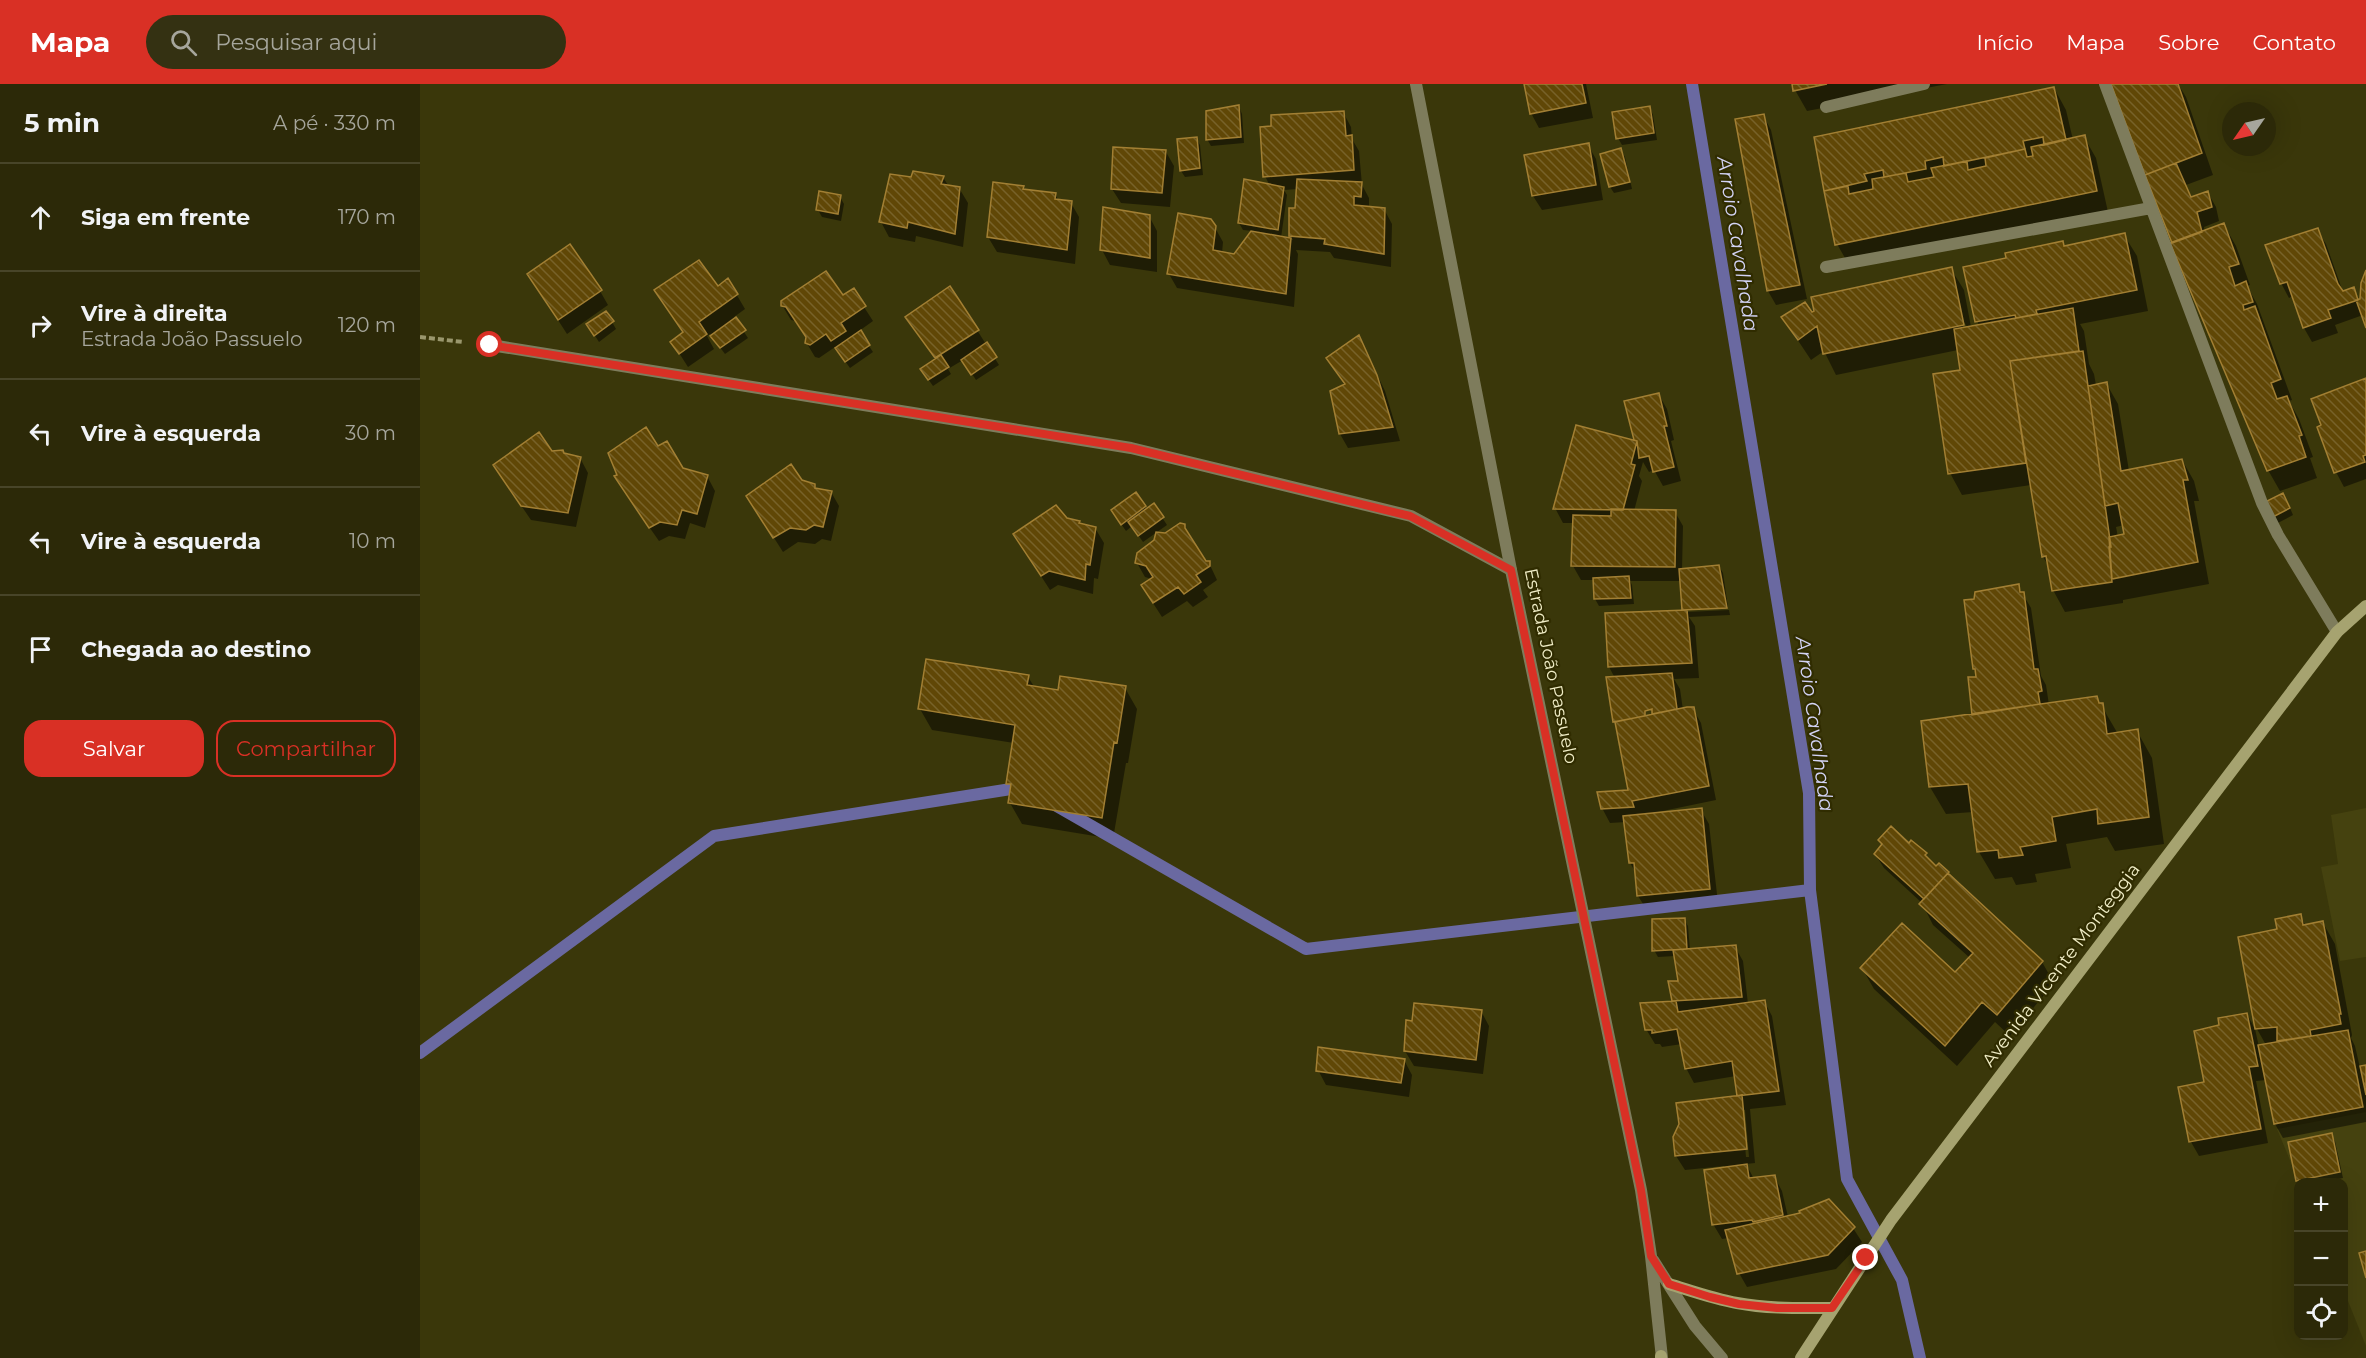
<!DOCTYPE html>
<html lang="pt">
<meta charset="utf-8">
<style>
:root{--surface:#2c2908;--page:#343112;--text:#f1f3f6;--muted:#a6a69c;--line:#484529;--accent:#d93025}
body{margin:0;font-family:Montserrat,sans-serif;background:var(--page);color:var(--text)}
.controls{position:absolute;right:18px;bottom:18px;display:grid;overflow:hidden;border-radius:12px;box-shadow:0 6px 24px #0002}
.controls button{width:54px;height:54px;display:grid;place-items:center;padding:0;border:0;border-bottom:2px solid var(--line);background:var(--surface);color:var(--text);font:30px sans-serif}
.compass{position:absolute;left:1802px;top:18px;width:54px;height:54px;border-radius:50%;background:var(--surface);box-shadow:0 6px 24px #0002;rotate:236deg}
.stop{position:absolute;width:18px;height:18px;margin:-14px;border:4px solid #d93025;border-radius:50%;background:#fff}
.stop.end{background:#d93025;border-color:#fff;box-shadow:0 2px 6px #0008}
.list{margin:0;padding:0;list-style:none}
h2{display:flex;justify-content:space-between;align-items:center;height:78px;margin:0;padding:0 24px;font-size:26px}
h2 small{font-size:20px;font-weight:400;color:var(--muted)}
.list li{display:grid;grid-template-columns:39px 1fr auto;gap:18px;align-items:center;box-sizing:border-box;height:108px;padding:0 24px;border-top:2px solid var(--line)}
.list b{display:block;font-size:22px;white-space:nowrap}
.list p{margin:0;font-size:20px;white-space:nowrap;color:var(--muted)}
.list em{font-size:20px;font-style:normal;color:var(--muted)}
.actions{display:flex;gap:12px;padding:18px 24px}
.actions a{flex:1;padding:14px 0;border:2px solid var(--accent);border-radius:18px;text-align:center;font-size:21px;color:var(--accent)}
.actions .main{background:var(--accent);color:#fff}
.icon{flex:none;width:33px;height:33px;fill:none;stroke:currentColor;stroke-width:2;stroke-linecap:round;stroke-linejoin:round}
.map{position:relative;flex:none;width:1946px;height:1274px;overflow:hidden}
header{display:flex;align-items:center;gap:36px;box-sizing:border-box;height:84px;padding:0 30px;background:var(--accent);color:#fff}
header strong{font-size:28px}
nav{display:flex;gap:33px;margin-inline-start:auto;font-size:21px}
.search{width:420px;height:54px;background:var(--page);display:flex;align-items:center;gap:15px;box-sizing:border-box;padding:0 21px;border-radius:33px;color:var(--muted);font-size:22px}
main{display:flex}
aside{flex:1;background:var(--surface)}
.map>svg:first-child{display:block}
.built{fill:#45420f}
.shadow{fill:#0007;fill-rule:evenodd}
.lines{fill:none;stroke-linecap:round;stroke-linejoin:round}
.stream{stroke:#6a69a1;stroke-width:12}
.building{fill:url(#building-back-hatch);stroke:#a27f33;stroke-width:1.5}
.path{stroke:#9a976d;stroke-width:4;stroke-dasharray:6 3;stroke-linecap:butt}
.minor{stroke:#7e7c5c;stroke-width:12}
.tertiary{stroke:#7e7c5c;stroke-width:12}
.secondary{stroke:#a6a370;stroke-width:12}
.route{stroke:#d93025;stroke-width:8}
.labels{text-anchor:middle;stroke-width:4.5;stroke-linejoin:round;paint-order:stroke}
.street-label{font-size:18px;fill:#f0edc6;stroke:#302c00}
.water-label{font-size:20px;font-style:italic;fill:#d3d3f5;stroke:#302c00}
</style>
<header>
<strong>Mapa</strong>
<div class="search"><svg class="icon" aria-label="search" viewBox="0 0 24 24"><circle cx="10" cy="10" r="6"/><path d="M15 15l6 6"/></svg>Pesquisar aqui</div>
<nav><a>Início</a><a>Mapa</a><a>Sobre</a><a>Contato</a></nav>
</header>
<main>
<aside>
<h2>5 min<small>A pé · 330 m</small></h2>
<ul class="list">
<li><svg class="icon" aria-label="ahead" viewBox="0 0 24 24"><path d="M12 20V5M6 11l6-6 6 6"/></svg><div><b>Siga em frente</b></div><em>170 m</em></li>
<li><svg class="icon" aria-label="right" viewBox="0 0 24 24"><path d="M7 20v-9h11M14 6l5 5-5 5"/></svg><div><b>Vire à direita</b><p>Estrada João Passuelo</p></div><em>120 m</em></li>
<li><svg class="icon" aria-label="left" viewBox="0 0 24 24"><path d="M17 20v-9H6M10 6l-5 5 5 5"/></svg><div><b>Vire à esquerda</b></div><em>30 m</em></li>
<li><svg class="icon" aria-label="left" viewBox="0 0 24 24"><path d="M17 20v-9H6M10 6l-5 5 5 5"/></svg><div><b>Vire à esquerda</b></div><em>10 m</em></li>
<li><svg class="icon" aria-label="arrive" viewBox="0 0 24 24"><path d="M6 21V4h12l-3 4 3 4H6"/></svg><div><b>Chegada ao destino</b></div></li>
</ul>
<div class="actions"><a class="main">Salvar</a><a>Compartilhar</a></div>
</aside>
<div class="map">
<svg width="1946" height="1274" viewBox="0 0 1946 1274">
<defs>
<pattern id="building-back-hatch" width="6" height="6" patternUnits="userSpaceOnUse" patternTransform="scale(1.5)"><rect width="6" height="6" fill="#604706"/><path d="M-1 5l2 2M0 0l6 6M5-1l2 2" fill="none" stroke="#776229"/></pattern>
</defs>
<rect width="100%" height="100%" fill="#3a370a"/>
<path class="built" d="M1946,724V873L1920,877L1901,783L1918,780L1911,731Z
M1946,1028V1262L1924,1207V1098H1879L1857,1045Z"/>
<path class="shadow" d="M1105,0H1166L1173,34L1119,44L1111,29Z
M1373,0H1527L1387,27L1375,6Z
M1693,0H1758L1766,13L1793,91L1766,101L1772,114L1788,109L1796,123L1799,137L1784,143L1785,148L1804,141L1816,162L1830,201L1827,202L1837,220L1872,316L1869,317L1879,335L1893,373L1890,374L1897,394L1860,407L1848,386L1754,159Z
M1634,4L1646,26L1653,56L1664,53L1676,74L1688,128L1429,181L1417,160L1395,54Z
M819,23L822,30L824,59L791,62L787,55Z
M1230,24L1233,31L1237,56L1202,61L1198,54Z
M923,28L931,43L932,55L939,67L942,101L949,114V124L964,125L972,140L971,183L914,174L910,168L876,166L878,170L874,223L757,204L749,190L794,142L803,158L802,169L814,172L833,147L823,146L819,139L850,102L845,92ZM878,105L877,126L870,152L873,156L861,154L867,111L864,106Z
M1343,31L1351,46L1387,215L1356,221L1348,207Z
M776,54L780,61L783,91L765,93L761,87Z
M1168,61L1176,75L1183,116L1122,126L1113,112L1106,72Z
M1201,66L1205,73L1212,105L1194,109L1190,103Z
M746,68L754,82L750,123L701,119L692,105Z
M523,93L529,103L539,104L548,119L543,163L496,152L495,158L469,153L461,138L492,95Z
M603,103L605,107L635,110L639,117L651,119L659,133L655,180L577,168L568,153Z
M420,113L424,120L421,137L402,133L398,126Z
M729,132L737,147V188L690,181L682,166Z
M1897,146L1906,160L1923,208L1933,205L1941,219L1946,190V240L1943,231L1915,241L1918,249L1892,258L1884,244L1873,212L1869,214L1861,199Z
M1704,151L1717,172L1728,227L1660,240L1664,247L1669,280L1674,290L1676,301L1686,299L1698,320L1709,387L1762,376L1774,397L1779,417H1774L1789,500L1703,516V519L1645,528L1633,506L1630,484L1623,473L1611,401L1542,411L1530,389L1542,287L1538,266L1416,291L1404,267L1391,276L1363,234L1391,230L1531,185L1544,206L1551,243L1559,242L1544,184L1587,175L1642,159L1645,163ZM1541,234L1548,244H1544L1539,235ZM1704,441L1706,451L1698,453L1696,443Z
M109,191L180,207L188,221L147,250Z
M308,196L325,225L314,233L328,254L305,270L290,250L287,252L294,265L268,283L252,258L264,249L297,205Z
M433,206L453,237L439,247L453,268L430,284L415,263L399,274L395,273L386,258L387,255L375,237L371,236L362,221L423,213Z
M487,233L557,246L579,281L556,296L543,276L528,285L531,290L513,302L506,292L516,276Z
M192,238L196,245L179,258L172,247Z
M939,253L965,307L980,357L928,364L920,350L925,302L908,275Z
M1946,296V395L1924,403L1916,388Z
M1239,311L1247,325L1254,356L1251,357L1261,397L1243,402L1234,386L1229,388L1223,378L1219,392L1222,397L1214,427L1255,428L1263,442L1262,486L1299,482L1303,489L1308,523L1266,525V528L1309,526L1310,531L1269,533L1275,542L1279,594L1254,595L1260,605L1263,626L1273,625L1281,639L1296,716L1233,729V731L1281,726L1289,740L1298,819L1227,826L1218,812L1216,789L1210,779L1206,738L1190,739L1182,724L1210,707L1187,594H1195L1189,583L1187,531L1264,528L1261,497H1210L1212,501L1214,520L1179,522L1175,515L1174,496H1161L1153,482L1154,439H1143L1135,424L1216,358L1206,318ZM1233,623L1234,631L1224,634L1223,626Z
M238,364L262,385L287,392L295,407L285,444L270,439L265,455L249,452L239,457L204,407Z
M144,371L160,374L168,389L156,443L111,436L83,395Z
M381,397L394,401L397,405L411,408L419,422L411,457L402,455L395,460L378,458L363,468L337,427Z
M716,410L727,426L734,421L747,441L723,458L712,442L706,447L697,434Z
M1867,417L1873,431L1856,440L1845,419Z
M646,435L675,444L684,459L678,495L674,494L673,510L638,501L630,506L603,464Z
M764,442L785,479H789L797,496L783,506L788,513L773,523L767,517L742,533L731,516L732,495L725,493L717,479L746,451Z
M1598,502L1611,524L1621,592L1626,601L1629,621L1677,614L1698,650L1717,647L1732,674L1744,760L1695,767L1687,753L1646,760L1651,784L1615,790L1617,798L1596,801L1592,793L1575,795L1559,768L1553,728L1526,730L1510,703L1553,631L1558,594L1554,585L1556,516Z
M608,593L615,604L639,608L705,604L717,625L708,679H706L693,755L602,740L590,719L592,707L587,699L594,659L512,646L500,625Z
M1489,761L1505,770L1510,779L1622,878L1634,899L1590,952L1575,938L1537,982L1454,905L1442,884L1535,890L1550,874L1513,841L1502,819L1464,784L1455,770Z
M1880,832L1886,842L1903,839L1915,860L1932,951L1931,954L1935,962L1940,984L1946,982V1038L1863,1054L1855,1040L1847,996L1836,997L1848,1059L1779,1072L1771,1058L1760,1004L1786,1000L1801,942L1827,930L1835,945L1839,963L1846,961L1837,945L1820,854L1858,846Z
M1264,835L1268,842L1270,866L1315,863L1323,877L1328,920L1344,917L1352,932L1366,1021L1330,1025L1335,1079L1326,1080L1334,1095L1354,1092L1362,1107L1368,1133L1433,1144L1442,1158L1416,1185L1327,1203L1319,1189L1309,1154L1302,1155L1293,1140L1304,1082L1265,1086L1256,1072L1319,1013L1316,992L1274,999L1266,984L1262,960L1242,963L1240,960H1235L1226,945L1254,919L1250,898H1259L1255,872L1238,873L1234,866ZM1322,1026H1325L1329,1073H1326Z
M1061,927L1069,942L1063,990L994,982L985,967Z
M984,976L992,991L989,1013L906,1001L898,986Z
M1911,1051L1915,1057L1923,1094L1903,1098H1879L1878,1096Z"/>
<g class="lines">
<path class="stream" d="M1272,0L1389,709L1390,806L1427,1095L1482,1196L1500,1274
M635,721L886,865L1390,806
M0,969L294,752L604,703"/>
</g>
<path class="building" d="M1104,0H1162L1166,19L1110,30Z
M1372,0H1407L1373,7Z
M1691,0H1758L1782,69L1725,91Z
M1634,3L1646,56L1624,61L1623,53L1603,57L1605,65L1524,82L1523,73L1505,77L1506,85L1464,93L1463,86L1444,90L1447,97L1404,107L1394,53Z
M819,21L821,53L786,56V27Z
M1230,22L1234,49L1196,55L1192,28Z
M924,27L926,52L932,51L934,86L843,93L840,43L851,42V31Z
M1344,30L1380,201L1347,207L1315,35Z
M1665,51L1677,107L1415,161L1404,107L1428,102L1429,110L1453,105L1452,95L1486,89L1488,98L1514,93L1511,84L1547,77L1548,86L1566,82L1565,74L1605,65L1607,73L1613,72L1611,63Z
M777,53L780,84L760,87L757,55Z
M1169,59L1176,101L1112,112L1104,71Z
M693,63L746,66L742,109L691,105Z
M1201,64L1210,98L1189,103L1180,70Z
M1756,79L1771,113L1788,107L1792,123L1777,128L1782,148L1752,159L1725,91Z
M493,87L524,92L521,100L540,103L535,150L488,138L487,144L459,138L470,90L491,93Z
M824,95L864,103L858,146L818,139Z
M877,95L942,98L941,113L934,112V121L965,124L964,170L904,160L905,155L869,152V124H875Z
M573,98L604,102L603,105L636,109L635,115L652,117L647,166L567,153Z
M399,107L421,111L418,130L396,126Z
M683,123L730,131V174L680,166Z
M758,129L791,135L796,142L793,166L814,170L831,147L871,154L866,210L747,190Z
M1804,139L1819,180L1809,183L1815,202L1826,197L1833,218L1823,221L1824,226L1835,222L1861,295L1851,299L1857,315L1867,312L1882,351L1879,352L1886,373L1847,387L1750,159Z
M1898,144L1918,200L1923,207L1934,203L1938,216L1908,226L1911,234L1883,244L1867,198L1860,200L1845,161Z
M1705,149L1717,206L1616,226L1617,230L1596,234L1595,231L1555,238L1543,183L1586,174L1585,169L1643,157L1644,162Z
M150,160L182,206L138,236L107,190Z
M279,176L298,202L308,194L318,210L279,238L287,250L259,270L250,258L263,248L234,206Z
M1532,183L1544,241L1403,270L1397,242L1378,256L1361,233L1385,218L1392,228L1394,227L1391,213Z
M1946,186V244L1936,216L1940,215L1941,199Z
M406,187L423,211L434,204L446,222L421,239L426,247L411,257L406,250L390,261L385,259L386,253L366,223L361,222V217Z
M530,202L559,246L515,274L485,233Z
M1653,224L1659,267L1590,277L1606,379L1528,390L1513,290L1540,286L1534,245Z
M186,227L194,237L174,252L166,240Z
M316,233L326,246L300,264L290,252Z
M441,246L450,261L425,278L415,264Z
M939,251L957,291L973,343L919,350L910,307L925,300L906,274Z
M567,258L577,273L551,291L541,276Z
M1663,267L1691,463H1689L1692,498L1632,507L1626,472L1622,473L1590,277Z
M521,271L529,283L508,296L500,285Z
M1946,294V371L1943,372L1945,378L1914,389L1897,343L1901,341L1891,315Z
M1687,298L1701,387L1762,375L1768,396H1763L1778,478L1692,495L1689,453L1704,450L1698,419L1685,422L1668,302Z
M1239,309L1247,342H1244L1254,383L1233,388L1229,372L1219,374L1217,357L1214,356L1204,317Z
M1156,341L1217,357L1211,380L1215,381L1203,426L1133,425Z
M226,343L238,362L247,357L263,384L288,391L277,430L262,426L257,441L240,438L229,444L194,392L197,391L188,369Z
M119,348L132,367L143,366L144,369L161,373L148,429L101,422L73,381Z
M371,380L382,396L395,400V404L412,407L403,443L394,441L386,446L370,444L353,454L326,412Z
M716,408L726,422L701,441L691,426Z
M1863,409L1870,424L1851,434L1843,419Z
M734,419L744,433L718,452L708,438Z
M636,421L647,434L660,437L659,439L676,443L670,481L666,480L665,496L629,487L621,492L593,450Z
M1191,425L1256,426L1255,483L1151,482L1153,431L1191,432Z
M760,439L765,440V444L786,477H790V482L776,491L781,498L764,510L758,503L733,519L721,501L733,493L726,482L715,479L717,469L734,456L736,448L745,449Z
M1299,481L1307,524L1262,526L1259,485Z
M1209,492L1211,514L1174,515L1173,494Z
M1599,500L1600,508H1604L1614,585H1618L1622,607L1618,608L1620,620L1552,631L1548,593H1556L1555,585H1553L1544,516L1554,515L1555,508Z
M1267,526L1272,579L1188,583L1185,529Z
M506,575L609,591L607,601L638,606L640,592L706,602L697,659L694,658L682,734L588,719L591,700H586L595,641L498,625Z
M1252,589L1257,625L1232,630V625L1225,627V632L1193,638L1186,593Z
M1677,612L1679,619H1683L1687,650L1718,645L1729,733L1678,740L1677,725L1632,733L1636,757L1600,763L1603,771L1579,774L1578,766L1557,768L1548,700L1509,703L1501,637Z
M1267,623H1274L1289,702L1212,717L1214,723L1181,725L1177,708L1208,706L1195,638Z
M1282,724L1290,805L1217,812L1214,779H1209L1203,732Z
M1471,742L1489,759L1491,756L1507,769L1505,771L1516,782L1519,779L1529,788L1504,815L1454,770L1462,760L1458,756Z
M1528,789L1623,877L1577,931L1562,918L1525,962L1440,884L1482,839L1535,888L1553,869L1499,820Z
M1881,830L1883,841L1903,837L1921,930H1919L1921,940L1890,946L1891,952L1857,957V943L1835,945L1818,853L1857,845L1855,835Z
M1265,834L1267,865L1232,867V835Z
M1316,861L1322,913L1252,917L1248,897H1258L1253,866Z
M1345,916L1359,1007L1317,1012L1312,977L1265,985L1257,945L1232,949V946H1225L1220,919L1256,917L1258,928Z
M994,919L1062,926L1056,976L984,967L986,936L992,937Z
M1827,929L1838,982L1829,983L1841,1045L1769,1058L1758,1003L1784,998L1774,947L1799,941L1798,934Z
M1928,946L1943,1023L1854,1040L1838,961Z
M898,963L985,975L981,999L896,987Z
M1946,981V1011L1940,982Z
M1322,1011L1327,1065L1255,1072L1253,1053L1259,1040L1256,1019Z
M1912,1049L1920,1088L1876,1097L1868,1058Z
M1327,1080L1329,1094L1355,1091L1363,1131L1333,1138L1332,1136L1292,1141L1284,1086Z
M1409,1115L1435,1143L1408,1171L1317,1190L1305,1146L1380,1129L1379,1127Z
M1946,1167V1194L1939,1169Z"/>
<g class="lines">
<path class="path" d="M0,253L43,258"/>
<path class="minor" d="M1685,0L1842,419L1858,451L1917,548
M1406,23L1504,0
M1406,183L1731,124
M71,261L711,364L991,432L1091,486"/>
<path class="tertiary" d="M996,0L1091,486L1221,1106L1231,1172L1242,1274
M1233,1176L1275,1242L1302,1274"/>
<path class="secondary" d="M1249,1200C1272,1207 1294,1215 1317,1219C1348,1225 1380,1224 1412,1224
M1241,1272V1274
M1381,1274L1471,1136L1917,548L1946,522"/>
</g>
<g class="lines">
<path class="route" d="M70,261L711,364L990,432L1091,486L1221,1106L1231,1172L1249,1200L1290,1213L1319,1220L1357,1224H1412L1446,1174"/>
</g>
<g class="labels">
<g class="street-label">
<text transform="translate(1131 582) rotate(78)" y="6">Estrada João Passuelo</text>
<text transform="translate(1641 881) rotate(-53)" y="6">Avenida Vicente Monteggia</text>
</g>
<g class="water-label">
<text transform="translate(1318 160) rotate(81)" y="7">Arroio Cavalhada</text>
<text transform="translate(1395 640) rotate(82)" y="7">Arroio Cavalhada</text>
</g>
</g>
</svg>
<div class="controls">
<button>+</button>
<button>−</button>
<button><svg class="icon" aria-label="locate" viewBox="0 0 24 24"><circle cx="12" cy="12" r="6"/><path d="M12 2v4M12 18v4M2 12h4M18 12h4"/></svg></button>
</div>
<svg class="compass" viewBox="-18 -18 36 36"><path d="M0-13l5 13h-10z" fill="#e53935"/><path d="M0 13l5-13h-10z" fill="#a6a69c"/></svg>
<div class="stop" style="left:70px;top:261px"></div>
<div class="stop end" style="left:1446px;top:1174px"></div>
</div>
</main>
